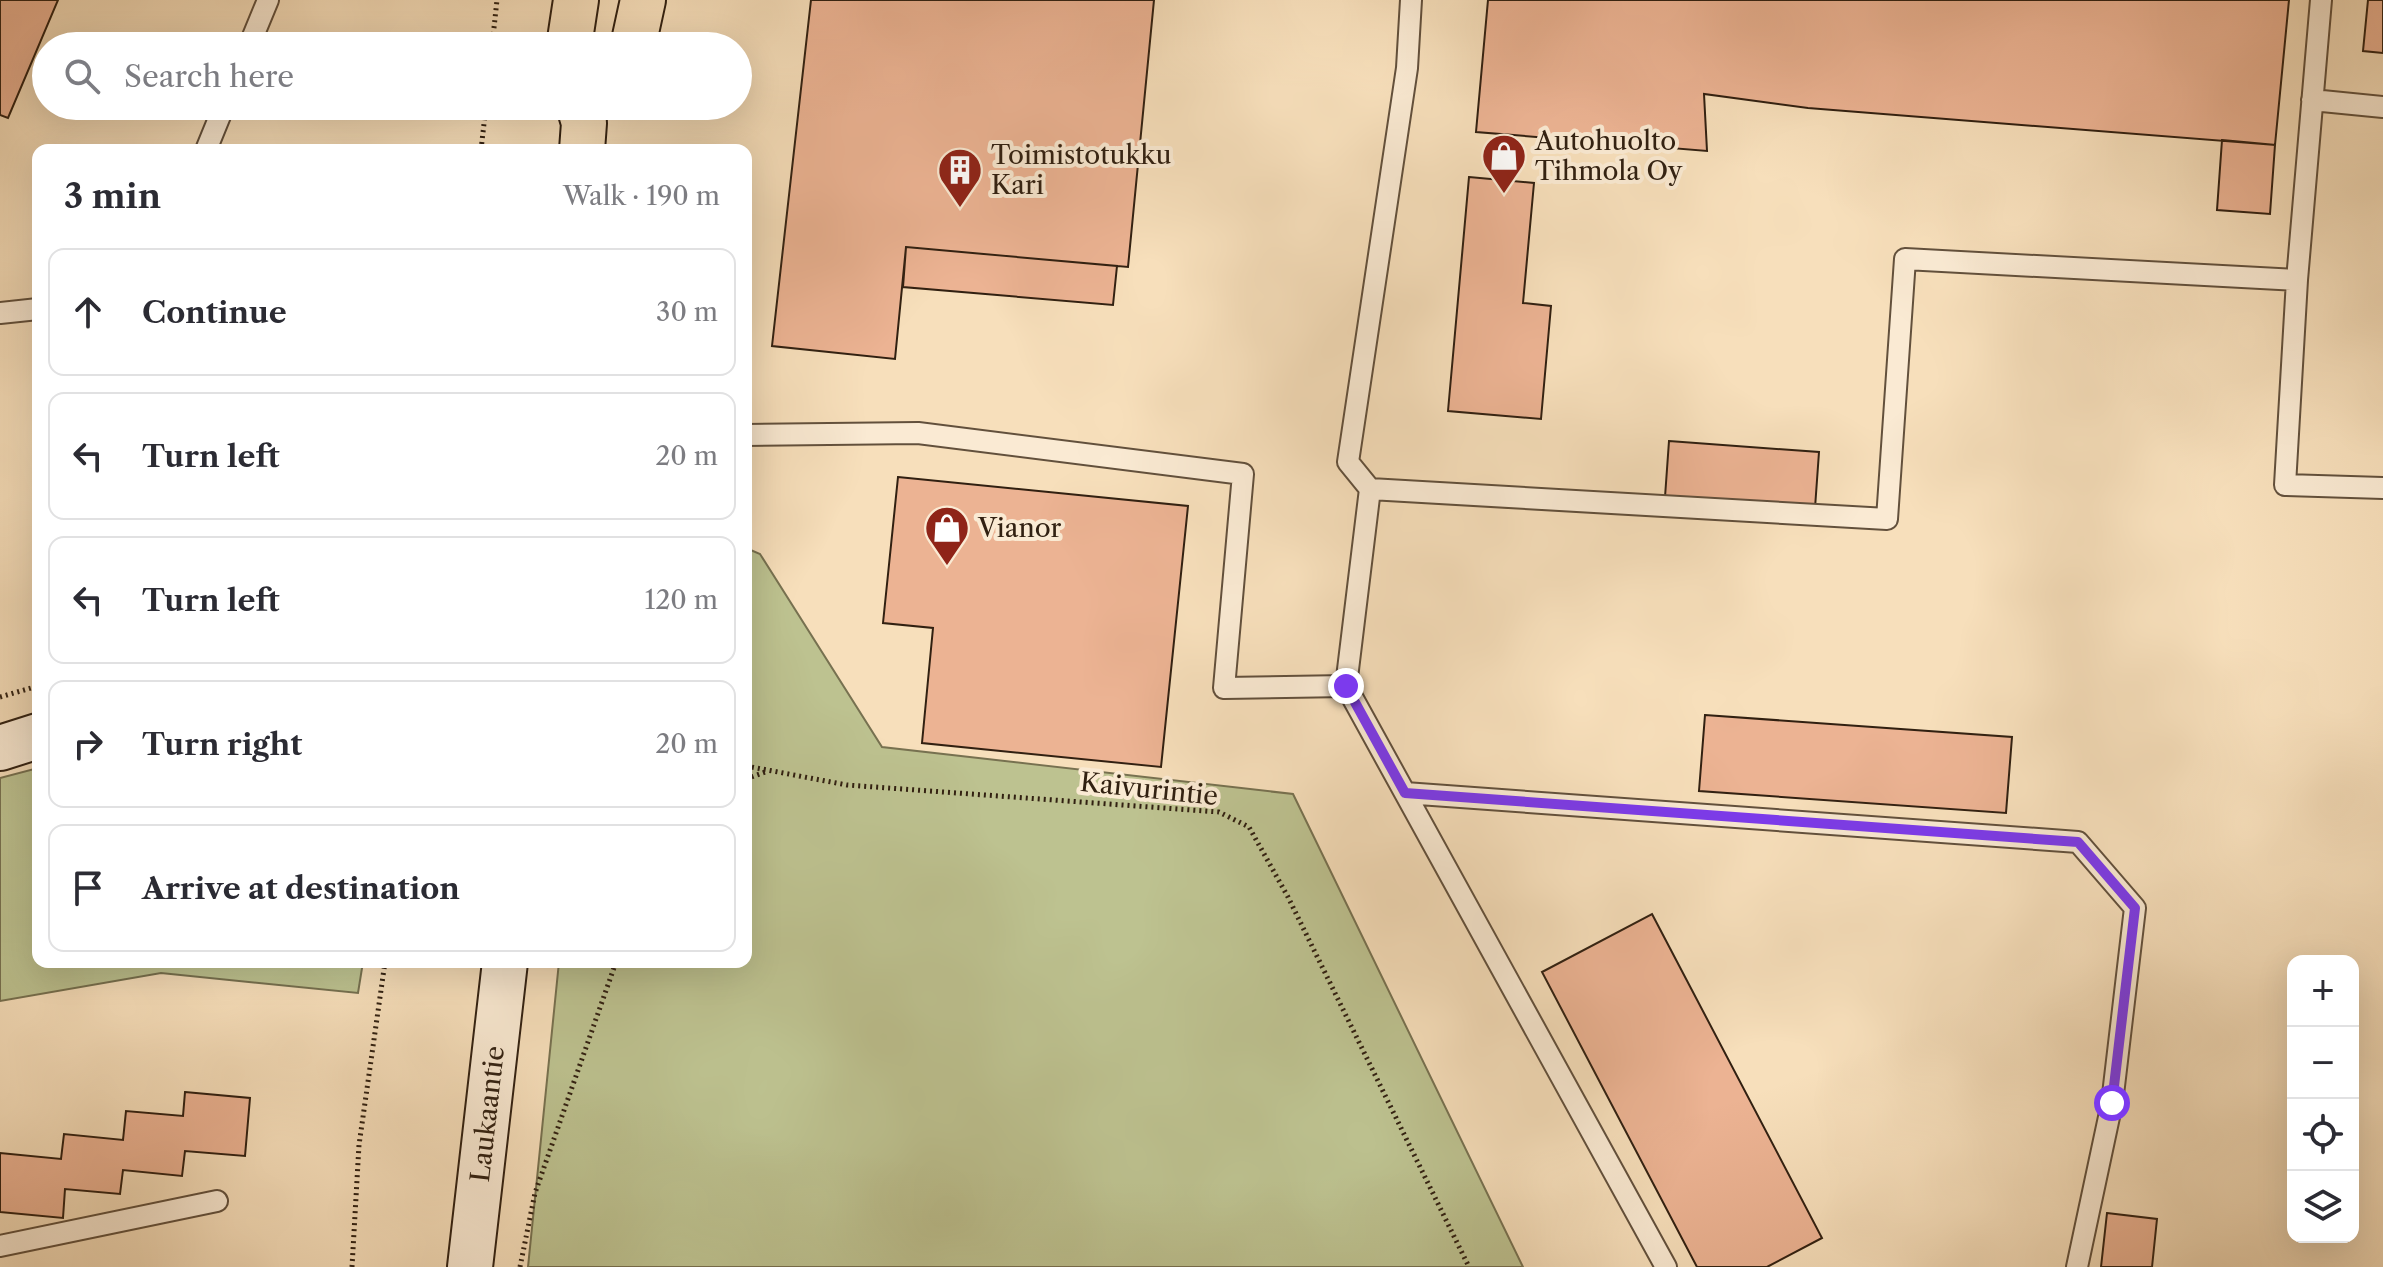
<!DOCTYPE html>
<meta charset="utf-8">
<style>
:root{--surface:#fff;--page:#f2f2f3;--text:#2b2b33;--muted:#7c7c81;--line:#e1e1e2}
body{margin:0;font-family:"Libre Caslon Text",serif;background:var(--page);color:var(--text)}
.controls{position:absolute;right:24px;bottom:24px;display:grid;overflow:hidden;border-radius:16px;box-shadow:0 8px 32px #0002}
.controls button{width:72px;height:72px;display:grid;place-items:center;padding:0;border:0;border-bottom:2px solid var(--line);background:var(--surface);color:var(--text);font:40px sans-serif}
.stop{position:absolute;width:24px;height:24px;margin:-18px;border:6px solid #7c3aed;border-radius:50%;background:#fff}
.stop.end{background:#7c3aed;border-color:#fff;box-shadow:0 2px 8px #0008}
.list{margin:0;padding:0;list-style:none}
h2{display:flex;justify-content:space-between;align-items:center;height:104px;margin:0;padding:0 32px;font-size:34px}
h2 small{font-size:26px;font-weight:400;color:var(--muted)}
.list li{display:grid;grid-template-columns:52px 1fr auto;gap:24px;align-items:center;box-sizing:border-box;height:128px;margin:0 16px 16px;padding:0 16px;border:2px solid var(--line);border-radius:16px}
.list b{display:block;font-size:30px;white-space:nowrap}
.list em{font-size:26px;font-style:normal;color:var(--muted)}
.icon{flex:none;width:44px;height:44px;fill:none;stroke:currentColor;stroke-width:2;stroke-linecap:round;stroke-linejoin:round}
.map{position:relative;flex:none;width:2383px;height:1267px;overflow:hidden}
.search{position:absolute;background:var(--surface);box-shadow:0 8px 32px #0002;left:32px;top:32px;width:720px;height:88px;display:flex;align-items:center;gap:20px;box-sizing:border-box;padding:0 28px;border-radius:44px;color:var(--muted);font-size:30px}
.panel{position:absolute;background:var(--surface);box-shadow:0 8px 32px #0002;left:32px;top:144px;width:720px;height:824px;border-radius:16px}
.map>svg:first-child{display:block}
.green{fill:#bdc290;stroke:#777150;stroke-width:2}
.building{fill:#ecb393;stroke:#312011;stroke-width:2}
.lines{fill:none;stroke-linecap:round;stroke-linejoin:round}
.service-casing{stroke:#62503c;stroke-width:24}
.secondary-casing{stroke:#312011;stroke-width:48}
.primary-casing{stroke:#312011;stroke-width:48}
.path{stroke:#312011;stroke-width:5;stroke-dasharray:2 4;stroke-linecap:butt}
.service{stroke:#faead3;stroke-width:20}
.secondary{stroke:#faead3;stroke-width:44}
.primary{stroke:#f7dfbb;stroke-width:44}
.route{stroke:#7c3aed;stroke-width:10}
.labels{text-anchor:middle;stroke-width:8;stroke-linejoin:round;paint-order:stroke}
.poi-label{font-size:26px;fill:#312011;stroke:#faead3;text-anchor:start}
.street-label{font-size:26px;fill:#312011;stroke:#faead3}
</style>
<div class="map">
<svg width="2383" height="1267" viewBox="0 0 2383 1267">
<rect width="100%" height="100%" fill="#f7dfbb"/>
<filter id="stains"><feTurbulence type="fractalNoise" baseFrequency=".0025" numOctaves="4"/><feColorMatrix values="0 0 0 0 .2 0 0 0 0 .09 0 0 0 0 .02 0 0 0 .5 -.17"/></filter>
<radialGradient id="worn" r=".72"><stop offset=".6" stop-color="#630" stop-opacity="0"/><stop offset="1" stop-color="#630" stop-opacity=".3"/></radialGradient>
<path class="green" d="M746,548L760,554L882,747L1293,794L1523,1267H528L559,962H746Z
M38,768V962H363L358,993L161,973L0,1001V778Z"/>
<path class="building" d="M0,0H58L8,118L0,115Z
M811,0H1154L1128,267L906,247L895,359L772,346Z
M1488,0H2289L2275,145L1808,108L1704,94L1707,151L1476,132Z
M2368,0H2383V53L2363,51Z
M2222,140L2275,145L2270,214L2217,210Z
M1469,177L1534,183L1523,303L1551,306L1541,419L1448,411Z
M906,247L1117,266L1113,305L903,287Z
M1669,441L1819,452L1815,508L1665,497Z
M898,477L1188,506L1161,767L922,743L933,628L883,623Z
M1705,715L2012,737L2006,813L1699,791Z
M1652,914L1822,1238L1767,1267H1697L1542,972Z
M185,1092L250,1098L245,1156L185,1151L182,1176L123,1170L120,1194L65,1189L63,1218L0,1212V1153L61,1159L64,1134L123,1140L126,1111L183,1116Z
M2107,1213L2157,1219L2152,1267H2101Z"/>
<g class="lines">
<g class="service-casing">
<path id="service" d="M1411,0L1407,68L1348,462L1370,489L1887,519L1905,259L2297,280L2321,0
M249,46L268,0
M2312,100L2383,107
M206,150L224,106
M2297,280L2285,485L2383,488
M0,313L38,309
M746,435L918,433L1243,474L1224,688L1346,686
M1370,489L1346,686L1666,1267
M1405,793L2078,842L2135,908L2112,1103L2077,1267
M0,1246L217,1201"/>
</g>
<g class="secondary-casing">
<g id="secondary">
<path d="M0,748L38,736"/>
<path id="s1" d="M470,1267L505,962"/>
</g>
</g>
<g class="primary-casing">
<path id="primary" d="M569,46L576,0
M633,46L643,0
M579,106L584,123L582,150"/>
</g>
<path class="path" d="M492,46L497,0
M481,150L486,106
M0,697L38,686
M746,766L847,785L1219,812L1249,827L1288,897L1469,1267
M746,779L768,771
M352,1267L359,1145L385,962
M520,1267L535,1193L616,962"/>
<use href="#service" class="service"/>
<use href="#secondary" class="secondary"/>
<use href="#primary" class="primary"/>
</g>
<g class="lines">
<path class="route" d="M1346,686L1405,793L2078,842L2135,908L2112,1103"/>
</g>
<defs>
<g id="shop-pin" transform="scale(2.3)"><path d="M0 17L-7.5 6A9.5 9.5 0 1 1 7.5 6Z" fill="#8f2418" stroke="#faead3"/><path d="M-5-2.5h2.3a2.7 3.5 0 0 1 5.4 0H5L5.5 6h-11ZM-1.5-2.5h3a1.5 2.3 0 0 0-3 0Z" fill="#fff"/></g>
<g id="building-pin" transform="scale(2.3)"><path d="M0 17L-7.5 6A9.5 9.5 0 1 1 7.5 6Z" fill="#8f2418" stroke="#faead3"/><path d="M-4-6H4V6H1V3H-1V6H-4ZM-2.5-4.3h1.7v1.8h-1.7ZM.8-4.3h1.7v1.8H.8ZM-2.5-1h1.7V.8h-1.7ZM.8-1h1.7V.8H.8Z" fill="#fff"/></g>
</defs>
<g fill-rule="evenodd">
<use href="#shop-pin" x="1504" y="156"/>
<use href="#building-pin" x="960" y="170"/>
<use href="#shop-pin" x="947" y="528"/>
</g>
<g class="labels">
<g class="poi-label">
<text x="1535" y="150">Autohuolto<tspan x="1535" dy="30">Tihmola Oy</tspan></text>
<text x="991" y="164">Toimistotukku<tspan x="991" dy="30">Kari</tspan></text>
<text x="978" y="537">Vianor</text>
</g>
<g class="street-label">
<text transform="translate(1149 789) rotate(6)" y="9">Kaivurintie</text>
<text dy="9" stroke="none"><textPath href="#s1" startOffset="154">Laukaantie</textPath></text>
</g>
</g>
<rect width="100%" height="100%" filter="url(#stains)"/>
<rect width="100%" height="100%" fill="url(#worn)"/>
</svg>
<div class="controls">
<button>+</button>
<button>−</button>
<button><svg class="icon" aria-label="locate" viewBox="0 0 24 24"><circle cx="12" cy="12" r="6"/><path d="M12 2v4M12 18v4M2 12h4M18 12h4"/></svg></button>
<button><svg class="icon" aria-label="layers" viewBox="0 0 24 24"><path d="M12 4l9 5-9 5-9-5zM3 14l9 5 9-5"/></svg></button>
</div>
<div class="stop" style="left:2112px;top:1103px"></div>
<div class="stop end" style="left:1346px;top:686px"></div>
<div class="search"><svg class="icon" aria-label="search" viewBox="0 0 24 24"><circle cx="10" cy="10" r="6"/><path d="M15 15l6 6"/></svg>Search here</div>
<section class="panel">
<h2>3 min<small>Walk · 190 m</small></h2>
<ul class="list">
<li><svg class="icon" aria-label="ahead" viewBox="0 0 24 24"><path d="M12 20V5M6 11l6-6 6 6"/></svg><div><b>Continue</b></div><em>30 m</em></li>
<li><svg class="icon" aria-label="left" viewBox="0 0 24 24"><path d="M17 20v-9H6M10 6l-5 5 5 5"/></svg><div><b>Turn left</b></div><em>20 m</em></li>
<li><svg class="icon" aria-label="left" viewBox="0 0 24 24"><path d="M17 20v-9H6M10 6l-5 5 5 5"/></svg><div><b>Turn left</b></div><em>120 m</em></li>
<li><svg class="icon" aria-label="right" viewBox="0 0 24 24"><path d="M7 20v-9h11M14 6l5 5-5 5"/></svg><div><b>Turn right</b></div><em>20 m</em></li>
<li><svg class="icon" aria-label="arrive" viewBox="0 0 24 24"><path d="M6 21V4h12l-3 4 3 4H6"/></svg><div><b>Arrive at destination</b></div></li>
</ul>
</section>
</div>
